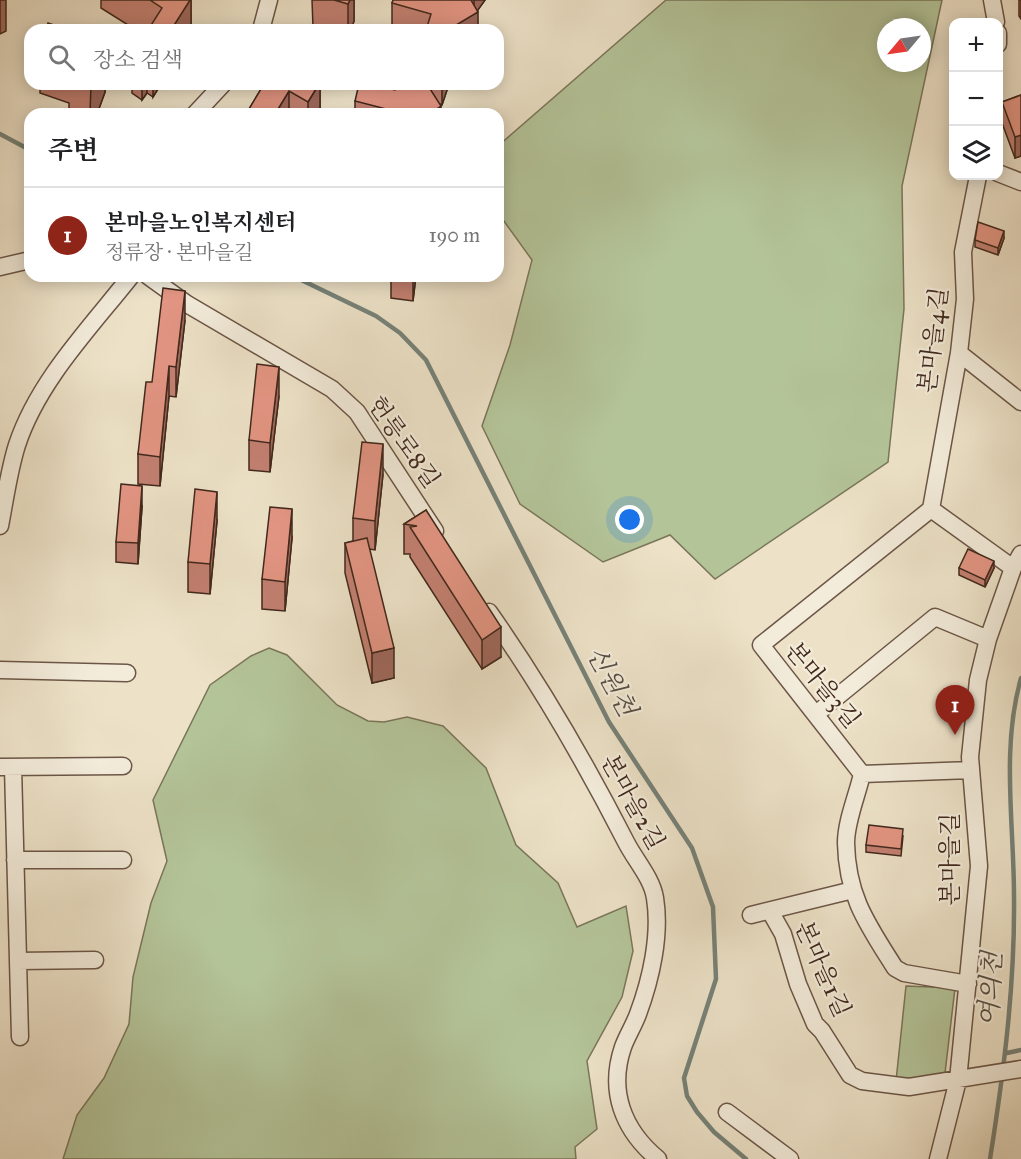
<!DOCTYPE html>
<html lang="ko">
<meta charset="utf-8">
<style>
:root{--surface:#fff;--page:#f6f6f6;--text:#202124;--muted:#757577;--line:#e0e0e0;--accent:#8f2418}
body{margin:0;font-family:"IM FELL Great Primer","Noto Serif KR",serif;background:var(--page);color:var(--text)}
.controls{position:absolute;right:18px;top:18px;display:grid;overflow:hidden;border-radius:12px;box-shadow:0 3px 15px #0003}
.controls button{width:54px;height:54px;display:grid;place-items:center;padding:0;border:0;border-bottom:2px solid var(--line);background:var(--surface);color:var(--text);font:30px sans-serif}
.compass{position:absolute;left:877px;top:18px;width:54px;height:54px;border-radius:50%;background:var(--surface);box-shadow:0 3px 15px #0003;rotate:241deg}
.you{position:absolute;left:630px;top:520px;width:21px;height:21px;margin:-15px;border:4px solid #fff;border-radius:50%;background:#1a73e8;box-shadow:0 0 0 9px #1a73e833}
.badge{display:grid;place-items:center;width:39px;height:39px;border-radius:50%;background:var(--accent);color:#fff;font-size:20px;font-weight:700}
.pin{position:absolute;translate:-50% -50px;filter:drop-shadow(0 2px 3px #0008)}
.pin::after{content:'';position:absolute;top:32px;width:21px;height:18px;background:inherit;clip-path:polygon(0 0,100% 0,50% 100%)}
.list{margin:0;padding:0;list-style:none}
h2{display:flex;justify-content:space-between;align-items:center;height:78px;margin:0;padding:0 24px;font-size:26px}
h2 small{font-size:20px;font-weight:400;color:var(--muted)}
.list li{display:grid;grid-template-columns:39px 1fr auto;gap:18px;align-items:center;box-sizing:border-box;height:96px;padding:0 24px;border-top:2px solid var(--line)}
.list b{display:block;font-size:22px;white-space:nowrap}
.list p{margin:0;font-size:20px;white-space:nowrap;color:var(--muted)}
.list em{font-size:20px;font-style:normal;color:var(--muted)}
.icon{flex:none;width:33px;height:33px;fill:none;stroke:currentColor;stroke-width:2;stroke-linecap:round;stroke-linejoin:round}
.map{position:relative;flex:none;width:1021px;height:1159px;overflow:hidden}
.search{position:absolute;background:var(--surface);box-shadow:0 3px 15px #0003;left:24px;top:24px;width:480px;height:66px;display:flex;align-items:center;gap:15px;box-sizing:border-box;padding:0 21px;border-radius:18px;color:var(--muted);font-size:22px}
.panel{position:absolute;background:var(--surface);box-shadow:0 3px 15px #0003;left:24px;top:108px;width:480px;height:174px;border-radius:18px}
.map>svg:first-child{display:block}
.green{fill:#b4c499;stroke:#7a765a;stroke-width:1.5;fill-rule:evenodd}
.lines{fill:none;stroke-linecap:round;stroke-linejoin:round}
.stream{stroke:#768278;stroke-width:4.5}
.minor-casing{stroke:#6c5647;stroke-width:19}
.minor{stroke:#f3ecdb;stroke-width:16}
.wall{fill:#c38071;stroke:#41281c;stroke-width:1.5}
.shaded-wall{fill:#9f685c;stroke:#41281c;stroke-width:1.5}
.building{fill:#e39583;stroke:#41281c;stroke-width:1.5}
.labels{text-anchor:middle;stroke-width:4.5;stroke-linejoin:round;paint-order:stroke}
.street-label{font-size:24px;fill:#41281c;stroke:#f3ecdb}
.water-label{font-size:26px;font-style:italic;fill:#574e42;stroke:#f3ecdb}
</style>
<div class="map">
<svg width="1021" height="1159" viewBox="0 0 1021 1159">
<rect width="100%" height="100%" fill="#ede2c8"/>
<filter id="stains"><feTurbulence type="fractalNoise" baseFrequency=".00333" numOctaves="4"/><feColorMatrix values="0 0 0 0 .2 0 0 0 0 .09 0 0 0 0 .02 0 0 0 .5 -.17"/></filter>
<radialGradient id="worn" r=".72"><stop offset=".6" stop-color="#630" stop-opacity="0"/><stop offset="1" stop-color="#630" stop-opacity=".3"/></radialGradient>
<path class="green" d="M666,0H942L902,186L904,309L888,462L715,579L670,535L603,562L520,504L482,426L510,345L532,260L498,213V146ZM886,27H922V63H886Z
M269,648L287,655L337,705L368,721L384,722L407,717L443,726L486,768L516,845L558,883L577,927L626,906L633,951L622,997L587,1061L597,1129L575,1147L576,1159H63L77,1115L104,1078L129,1024L133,977L151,903L167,861L153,800L210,685L251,656Z
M906,986L955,988L945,1073L896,1081Z"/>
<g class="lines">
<path class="stream" d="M0,134L30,150
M293,276L376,316L400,333L426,360L609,722L692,848L713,907L716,979L684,1078L687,1096L697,1112L714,1132L746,1159
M1007,1053L1021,1050
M990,1159C1004,1071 1015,985 1014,896C1014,824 1001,748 1021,678"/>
<g class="minor-casing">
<path id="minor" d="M992,0L996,22
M261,30L269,0
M998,33V44
M195,114L223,84
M998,173L1021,182
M0,267L30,260
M148,276L187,304L332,389L357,412L435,531
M959,353L1021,402
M931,509L959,353L965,299L963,252L978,176
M0,526C5,500 9,470 17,445C38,381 90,328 131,276
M489,612C541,686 585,762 626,842C635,860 652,878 655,898C661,935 651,979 638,1014C634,1025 627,1036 623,1047C608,1091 623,1130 658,1159
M0,670L127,673
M816,714L935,617L988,639
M0,767L123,766
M13,767L20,1037
M971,770L862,774L761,645L931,509L1013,568
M862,774C857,796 846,821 846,843C847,897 868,925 895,968L904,973L968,984
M15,860H123
M770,911L783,934L798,984L815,1024L822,1031L850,1075L862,1081L909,1087L1021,1069
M751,915L853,890
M18,961L95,960
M727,1112L790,1159
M938,1159L958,1080L979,866L970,757L978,680L988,639L1013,568L1021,554"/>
</g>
<use href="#minor" class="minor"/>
</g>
<path class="wall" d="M101,0H191V30H136L101,8Z
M312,0H354V21L351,30H321L313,27Z
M393,0H485L477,11L478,30H392V3Z
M1019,0H1021V19L1019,16Z
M40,84H105V92L97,114H69V103L40,93Z
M132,84H161L153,97L147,93L142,100L132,93Z
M264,84H320V111L319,114H246Z
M404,84H449L442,105L440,104L441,114H355V101L395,90Z
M1021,95V156L1015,158L1002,123V102Z
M1004,238L998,255L975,247V240Z
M391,276H416L413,301L391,298Z
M185,320L176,397L169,396L160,486L138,484V454Z
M279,396L270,472L249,470V440Z
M383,474L375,550L369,549L394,678L372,683L345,573V543L353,541V518Z
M142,507L138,564L116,562V542Z
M426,510L501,657L482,669L410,557V554H404V524Z
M217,521L210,594L188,592V562Z
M292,538L285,611L262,609V579Z
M959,568H994L985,587L959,575Z
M903,836L901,856L866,852V845Z"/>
<path class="shaded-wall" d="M0,0H6V31L0,34Z
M190,0H191V30H171Z
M350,0H354V21L351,30H348V4Z
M474,0H485L475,14L478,12V30H450L451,28L474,14Z
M91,84H105V92L97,114H90Z
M142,84H147V93L142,100Z
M153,84H161L153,97Z
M319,84H320V111L319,114H308V102Z
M442,84H449L442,105Z
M289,91V114H275Z
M441,106V114H429Z
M1021,135V156L1015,158V137Z
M1004,231V238L998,255V248Z
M413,276H416L413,301Z
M185,291V320L176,397V367Z
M169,366V396L160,486V457Z
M279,367V396L270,472V443Z
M383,444V474L375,550V521Z
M142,486V507L138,564V543Z
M217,492V521L210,594V564Z
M292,509V538L285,611V582Z
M994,561V568L985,587V580Z
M501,627V657L482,669V640Z
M394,648V678L372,683V653Z"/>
<path class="building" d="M150,0H190L171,30H148L162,8Z
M334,0H350L348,4Z
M393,0H471L478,12L451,28L450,30H426L431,14L392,3Z
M48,23L68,30H46Z
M264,84H319L308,102L289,91L275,114H246Z
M359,84H372L395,90L404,84H427L441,106L429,114H393L394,111L355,101Z
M1021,95V135L1015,137L1002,102Z
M978,222L1004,231L998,248L975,240Z
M163,288L185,291L176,367L169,366L160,457L138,454L146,382H152Z
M257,364L279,367L270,443L249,440Z
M362,442L383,444L375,521L353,518Z
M121,484L142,486L138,543L116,542Z
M195,489L217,492L210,564L188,562Z
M270,507L292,509L285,582L262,579Z
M426,510L501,627L482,640L410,527L417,526L404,524Z
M367,538L394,648L372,653L345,543Z
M968,549L994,561L985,580L959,568Z
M869,825L903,829L901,849L866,845Z"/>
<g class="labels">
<g class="street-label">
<text transform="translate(933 340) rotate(-83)" y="8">본마을4길</text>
<text transform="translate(404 442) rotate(55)" y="8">헌릉로8길</text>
<text transform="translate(823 685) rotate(51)" y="8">본마을3길</text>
<text transform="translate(633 802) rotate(61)" y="8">본마을2길</text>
<text transform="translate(950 859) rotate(-90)" y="8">본마을길</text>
<text transform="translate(823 969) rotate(66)" y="8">본마을1길</text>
</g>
<g class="water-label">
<text transform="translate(612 681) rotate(62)" y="9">신원천</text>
<text transform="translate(990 989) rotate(-87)" y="9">여의천</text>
</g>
</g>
<rect width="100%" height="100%" filter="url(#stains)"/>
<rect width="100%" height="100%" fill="url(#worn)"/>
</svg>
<div class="controls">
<button>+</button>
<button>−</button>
<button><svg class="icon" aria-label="layers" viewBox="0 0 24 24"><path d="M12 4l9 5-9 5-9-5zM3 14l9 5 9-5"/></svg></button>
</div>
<svg class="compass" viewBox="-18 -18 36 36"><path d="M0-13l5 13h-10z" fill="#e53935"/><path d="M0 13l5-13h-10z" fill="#757577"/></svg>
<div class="you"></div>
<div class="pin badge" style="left:955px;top:735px">1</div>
<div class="search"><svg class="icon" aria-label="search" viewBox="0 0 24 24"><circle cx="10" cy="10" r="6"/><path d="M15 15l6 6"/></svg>장소 검색</div>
<section class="panel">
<h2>주변<small></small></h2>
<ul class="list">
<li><span class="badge">1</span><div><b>본마을노인복지센터</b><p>정류장 · 본마을길</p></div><em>190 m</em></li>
</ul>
</section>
</div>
